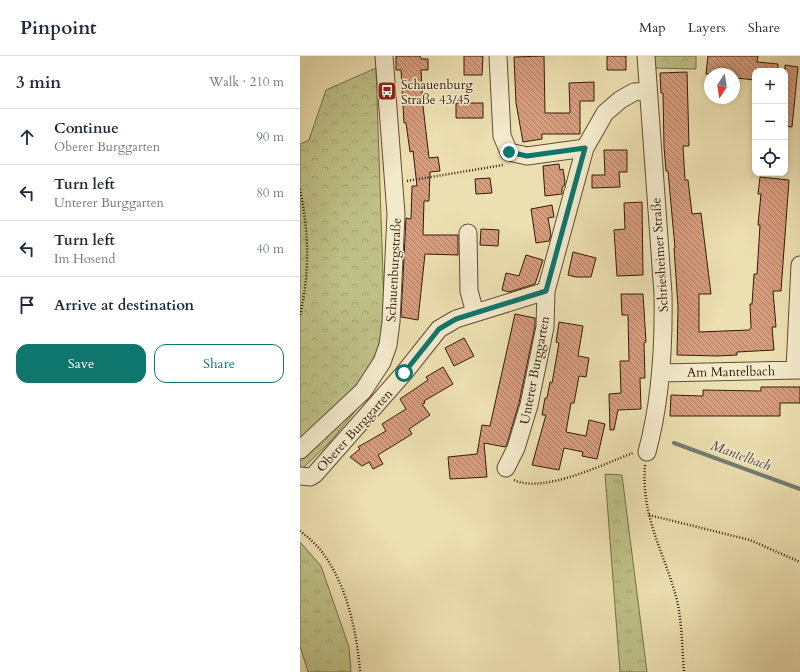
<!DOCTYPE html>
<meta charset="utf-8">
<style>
:root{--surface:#fff;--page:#f2f2f3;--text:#1f2937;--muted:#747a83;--line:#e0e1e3;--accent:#0f766e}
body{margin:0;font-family:Cardo,serif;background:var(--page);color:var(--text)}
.controls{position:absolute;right:12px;top:12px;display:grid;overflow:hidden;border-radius:8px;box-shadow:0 2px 6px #0003}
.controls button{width:36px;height:36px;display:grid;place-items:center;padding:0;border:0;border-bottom:1px solid var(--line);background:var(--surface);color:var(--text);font:20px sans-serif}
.compass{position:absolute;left:404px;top:12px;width:36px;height:36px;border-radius:50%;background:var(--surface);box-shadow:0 2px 6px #0003;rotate:192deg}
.stop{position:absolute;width:12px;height:12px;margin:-9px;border:3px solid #0f766e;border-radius:50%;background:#fff}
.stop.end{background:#0f766e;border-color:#fff;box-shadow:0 1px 4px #0008}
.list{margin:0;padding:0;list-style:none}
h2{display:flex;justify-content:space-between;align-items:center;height:52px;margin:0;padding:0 16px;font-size:17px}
h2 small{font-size:13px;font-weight:400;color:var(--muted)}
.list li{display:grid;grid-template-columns:26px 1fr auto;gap:12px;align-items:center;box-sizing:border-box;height:56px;padding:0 16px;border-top:1px solid var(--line)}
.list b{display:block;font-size:15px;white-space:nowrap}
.list p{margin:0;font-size:13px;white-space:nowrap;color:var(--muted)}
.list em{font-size:13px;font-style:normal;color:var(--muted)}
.actions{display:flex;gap:8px;padding:12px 16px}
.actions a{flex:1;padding:9px 0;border:1px solid var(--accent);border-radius:12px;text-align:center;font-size:14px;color:var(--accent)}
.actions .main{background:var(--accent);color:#fff}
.icon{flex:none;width:22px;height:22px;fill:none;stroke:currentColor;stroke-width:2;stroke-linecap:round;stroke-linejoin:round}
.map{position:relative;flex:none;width:500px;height:616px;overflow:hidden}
header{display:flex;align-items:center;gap:24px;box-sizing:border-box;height:56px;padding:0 20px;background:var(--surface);border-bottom:1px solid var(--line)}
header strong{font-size:19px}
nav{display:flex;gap:22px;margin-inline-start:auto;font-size:14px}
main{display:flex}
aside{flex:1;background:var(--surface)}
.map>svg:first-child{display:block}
.grass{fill:url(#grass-tufts);stroke:#796e48}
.forest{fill:url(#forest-crowns);stroke:#796e48}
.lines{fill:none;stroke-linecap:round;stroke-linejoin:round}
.stream{stroke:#747b72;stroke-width:4}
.building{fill:url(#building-back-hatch);stroke:#341c0a}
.minor-casing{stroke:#624d34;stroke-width:19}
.path{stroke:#341c0a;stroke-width:2.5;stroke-dasharray:1 2;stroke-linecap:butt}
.minor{stroke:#f3eacc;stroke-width:17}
.route{stroke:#0f766e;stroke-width:5}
.labels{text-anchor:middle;stroke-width:3.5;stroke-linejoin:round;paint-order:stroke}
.poi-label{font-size:13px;fill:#341c0a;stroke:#f3eacc;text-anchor:start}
.street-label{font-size:13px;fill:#341c0a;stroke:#f3eacc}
.water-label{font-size:14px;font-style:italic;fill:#544b3e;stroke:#f3eacc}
</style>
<header>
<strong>Pinpoint</strong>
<nav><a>Map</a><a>Layers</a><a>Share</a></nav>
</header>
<main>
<aside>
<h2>3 min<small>Walk · 210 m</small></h2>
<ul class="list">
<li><svg class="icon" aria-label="ahead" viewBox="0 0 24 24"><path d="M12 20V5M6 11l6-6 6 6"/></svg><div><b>Continue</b><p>Oberer Burggarten</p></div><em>90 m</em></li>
<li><svg class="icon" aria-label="left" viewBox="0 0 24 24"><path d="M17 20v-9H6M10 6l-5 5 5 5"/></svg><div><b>Turn left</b><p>Unterer Burggarten</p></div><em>80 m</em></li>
<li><svg class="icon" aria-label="left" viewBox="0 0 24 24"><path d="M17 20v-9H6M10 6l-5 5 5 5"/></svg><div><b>Turn left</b><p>Im Hosend</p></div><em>40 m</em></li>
<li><svg class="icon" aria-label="arrive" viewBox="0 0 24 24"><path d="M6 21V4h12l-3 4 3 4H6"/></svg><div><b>Arrive at destination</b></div></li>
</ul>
<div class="actions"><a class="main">Save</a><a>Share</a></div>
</aside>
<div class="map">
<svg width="500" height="616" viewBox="0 0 500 616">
<defs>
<pattern id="grass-tufts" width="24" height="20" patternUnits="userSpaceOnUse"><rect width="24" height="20" fill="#bec087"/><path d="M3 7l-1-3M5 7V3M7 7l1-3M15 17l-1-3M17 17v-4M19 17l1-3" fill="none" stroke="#a4a473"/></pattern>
<pattern id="forest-crowns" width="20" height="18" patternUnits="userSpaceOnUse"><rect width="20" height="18" fill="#bec087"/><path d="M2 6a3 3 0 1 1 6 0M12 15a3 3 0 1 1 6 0" fill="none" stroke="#a4a473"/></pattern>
<pattern id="building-back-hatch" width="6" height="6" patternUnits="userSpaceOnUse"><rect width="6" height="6" fill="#d69c7e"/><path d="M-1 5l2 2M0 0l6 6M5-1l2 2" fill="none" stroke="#ae7e65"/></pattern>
</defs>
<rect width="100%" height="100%" fill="#ecdfb1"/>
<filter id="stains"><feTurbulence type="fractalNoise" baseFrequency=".005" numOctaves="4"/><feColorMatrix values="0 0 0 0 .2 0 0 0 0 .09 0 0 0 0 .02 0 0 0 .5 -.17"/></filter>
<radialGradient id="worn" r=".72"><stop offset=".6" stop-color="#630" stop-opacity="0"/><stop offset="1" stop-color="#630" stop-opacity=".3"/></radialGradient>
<path class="grass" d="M305,418L322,419L347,616H320Z
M0,486L21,510L49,591L51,616H8L0,590Z"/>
<path class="forest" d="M353,0H396V13L353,12Z
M76,12L86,308L76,330L29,387L2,413L0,410V88L9,84L26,34Z"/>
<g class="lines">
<path class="stream" d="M374,387L500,433"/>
</g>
<path class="building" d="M96,0H120L121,3H128V14H121L123,50L129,102L138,101L140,115L130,116L129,145H124L123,179H158V199L125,198L118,264L101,261L106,162L111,163L112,130H117L113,95L110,96L106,67H104L101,14H96Z
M164,0H183L182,19H164Z
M244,0L245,57H270L269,27L294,26V45H280V78H242V83L223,86L216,47L214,1Z
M307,0H326V14H307Z
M408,0H458L457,6L478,8V15H455V24L436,22V18H406Z
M485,9L498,11L492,71L485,70Z
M387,16L389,90H383L385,124H388L392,158L401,157L411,238H399V276L449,274L451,272L450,248H452L454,218H457L460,169H458L461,138H458L460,121L489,124L481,235H473L476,271H472L474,294L437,296V299L417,300L377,299L378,251L374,192H375L368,115H366L364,91L363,37H361L360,17Z
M156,47H183V62H156Z
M304,94H327V116H319L320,131L292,132V119H305Z
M259,108L260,114L263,113L265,126L264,130L262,131V138L245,140L243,110Z
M190,122L192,137L176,138L175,123Z
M342,146L343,219L317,220L314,174L325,173L324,147Z
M252,149L254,161L248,162L251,179L249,185L236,187L231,153Z
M181,173L199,174L198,190L180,189Z
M273,196L296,202L291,221H276L268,219Z
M226,199L243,204L235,228L209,236L202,234L206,217L219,220Z
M321,238H343L346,286L344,287L345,322H340L341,353L318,354L314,374H310L309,338L321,337L320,305H329L328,259H322Z
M215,258L235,262V270L219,347L207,388L205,391L184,387L187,421L150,423L148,401L177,398L182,369L190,370Z
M259,266L283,270L278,300L289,302L286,321L279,320L274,347H271L266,376L286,380L289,364L305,368L297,403L282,400L283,396L264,392L259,414L232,409L246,359H242L245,342H247L250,326L252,327L259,287L256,286Z
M164,282L174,300L154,310L145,292Z
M143,311L153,328L124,345L125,347L122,348L130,359L109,373L112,378L78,399L83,408L73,413L69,406L62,410L50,401L60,393L58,391L86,375L82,368L106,353L100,343L128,324L126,321Z
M461,331H500V347H480V360H370L371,339L403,340V334L461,335Z"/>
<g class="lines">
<g class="minor-casing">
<path id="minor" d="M198,0L202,80L209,96L227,100L285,92
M346,0L363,238C364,291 361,345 347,396
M168,177L169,235L175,257
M495,314L500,209
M361,317L500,314
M0,394L63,335L82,306L88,289L91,266L96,158L84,0
M206,412L216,392L229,349L245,271L246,235L285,92L305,57L320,44L334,36L347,35
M0,420L10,421L15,418L104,317L139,273L156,263L246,235"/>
</g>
<path class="path" d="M107,125L203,109
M0,133C9,179 10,214 0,260
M345,409C341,459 362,492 375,537C382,559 382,592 384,616
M214,424C244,438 303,408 333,397
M349,459L450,484L500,506
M0,475C8,481 16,488 22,496C47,529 57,576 60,616"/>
<use href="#minor" class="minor"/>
</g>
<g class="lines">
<path class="route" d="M104,317L139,273L156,263L246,235L285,92L227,100L209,96"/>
</g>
<defs>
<g id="bus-square" transform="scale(1)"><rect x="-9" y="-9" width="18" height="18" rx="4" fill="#8f2418" stroke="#f3eacc"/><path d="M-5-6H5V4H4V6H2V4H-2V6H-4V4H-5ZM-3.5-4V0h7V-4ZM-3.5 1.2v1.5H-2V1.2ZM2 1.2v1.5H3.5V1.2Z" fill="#fff"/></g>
</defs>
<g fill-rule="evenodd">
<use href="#bus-square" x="87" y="35"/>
</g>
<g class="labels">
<g class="poi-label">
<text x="101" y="33">Schauenburg<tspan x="101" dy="15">Straße 43/45</tspan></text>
</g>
<g class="street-label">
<text transform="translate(359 199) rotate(-94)" y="5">Schriesheimer Straße</text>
<text transform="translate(93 214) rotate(-87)" y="5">Schauenburgstraße</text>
<text transform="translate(234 314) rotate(-79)" y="5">Unterer Burggarten</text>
<text transform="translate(431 315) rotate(-1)" y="5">Am Mantelbach</text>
<text transform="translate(54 374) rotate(-48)" y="5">Oberer Burggarten</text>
</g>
<g class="water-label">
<text transform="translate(441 399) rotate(20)" y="5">Mantelbach</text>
</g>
</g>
<rect width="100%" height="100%" filter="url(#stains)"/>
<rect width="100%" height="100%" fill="url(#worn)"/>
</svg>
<div class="controls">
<button>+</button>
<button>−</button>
<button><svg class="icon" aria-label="locate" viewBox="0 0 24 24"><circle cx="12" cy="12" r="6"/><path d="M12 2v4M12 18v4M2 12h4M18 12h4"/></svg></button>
</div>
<svg class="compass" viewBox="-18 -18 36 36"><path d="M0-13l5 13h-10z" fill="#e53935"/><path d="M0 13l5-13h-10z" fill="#747a83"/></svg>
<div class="stop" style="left:104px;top:317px"></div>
<div class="stop end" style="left:209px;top:96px"></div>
</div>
</main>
